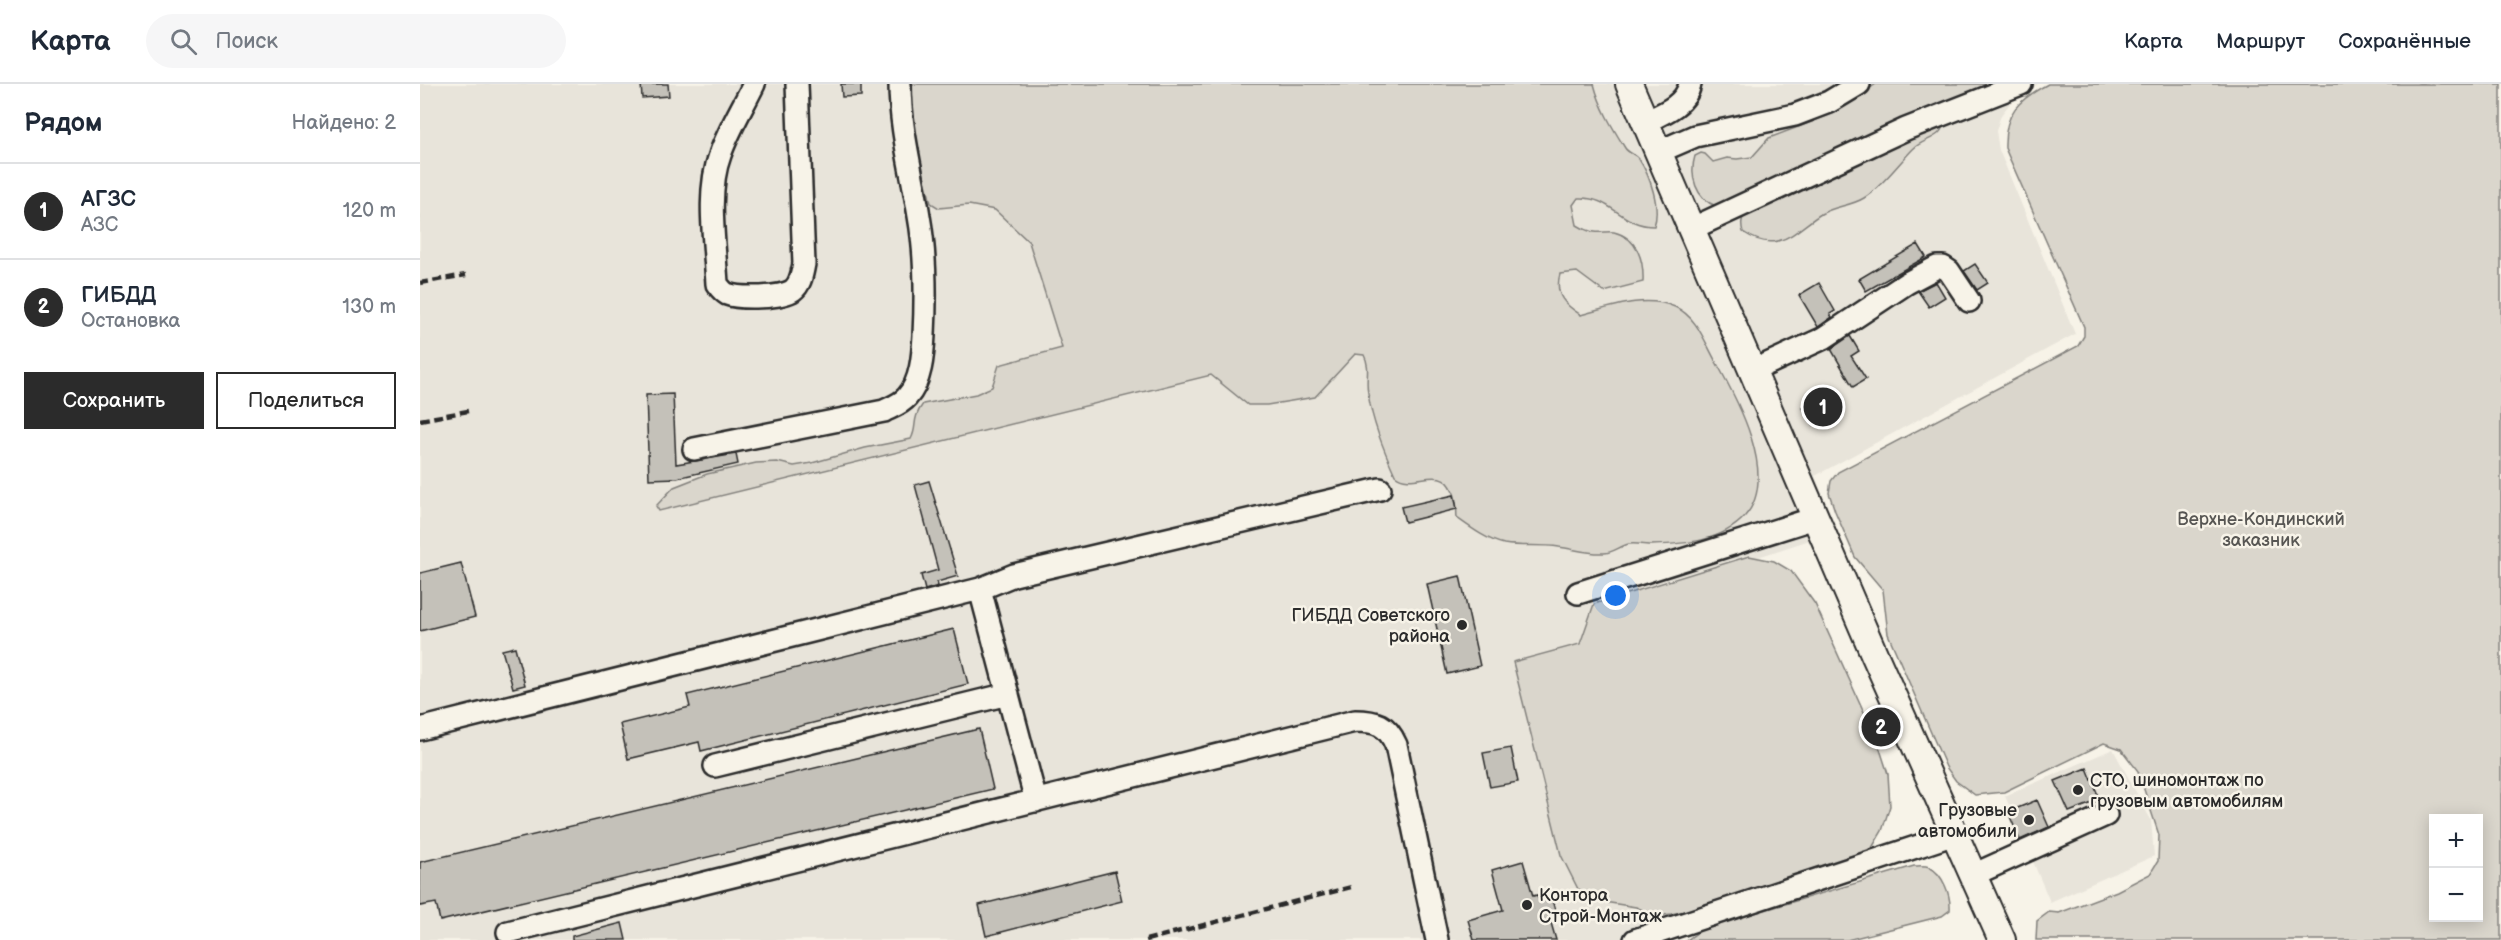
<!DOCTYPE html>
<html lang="ru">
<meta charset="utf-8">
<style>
:root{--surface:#fff;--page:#f6f6f7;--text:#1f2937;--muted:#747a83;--line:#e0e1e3;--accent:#2b2b2b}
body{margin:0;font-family:"Balsamiq Sans",sans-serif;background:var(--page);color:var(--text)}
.controls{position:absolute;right:18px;bottom:18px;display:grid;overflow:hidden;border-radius:0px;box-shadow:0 3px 15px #0003}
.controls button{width:54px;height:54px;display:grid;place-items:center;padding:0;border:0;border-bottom:2px solid var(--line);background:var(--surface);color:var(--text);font:30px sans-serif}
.you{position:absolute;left:1196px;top:512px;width:21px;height:21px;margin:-15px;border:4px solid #fff;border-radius:50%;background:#1a73e8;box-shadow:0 0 0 9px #1a73e833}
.badge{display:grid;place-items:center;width:39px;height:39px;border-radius:50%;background:var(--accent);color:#fff;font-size:20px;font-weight:700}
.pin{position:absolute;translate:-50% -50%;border:3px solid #fff;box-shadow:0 2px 6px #0006}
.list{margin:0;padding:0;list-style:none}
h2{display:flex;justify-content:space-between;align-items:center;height:78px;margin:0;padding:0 24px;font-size:26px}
h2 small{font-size:20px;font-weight:400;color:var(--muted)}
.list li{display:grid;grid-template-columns:39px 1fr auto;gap:18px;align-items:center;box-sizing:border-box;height:96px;padding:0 24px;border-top:2px solid var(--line)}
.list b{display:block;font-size:22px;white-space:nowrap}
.list p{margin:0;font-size:20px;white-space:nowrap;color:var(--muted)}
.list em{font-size:20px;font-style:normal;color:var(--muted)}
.actions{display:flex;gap:12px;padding:18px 24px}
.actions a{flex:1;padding:14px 0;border:2px solid var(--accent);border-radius:0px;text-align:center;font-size:21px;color:var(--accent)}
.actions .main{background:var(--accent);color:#fff}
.icon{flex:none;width:33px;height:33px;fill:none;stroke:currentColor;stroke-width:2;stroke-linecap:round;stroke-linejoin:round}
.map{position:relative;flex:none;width:2081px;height:856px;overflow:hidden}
header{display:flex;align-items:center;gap:36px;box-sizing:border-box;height:84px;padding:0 30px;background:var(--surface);border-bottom:2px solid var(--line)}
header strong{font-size:28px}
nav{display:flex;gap:33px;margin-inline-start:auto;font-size:21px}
.search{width:420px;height:54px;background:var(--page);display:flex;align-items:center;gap:15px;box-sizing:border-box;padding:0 21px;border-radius:33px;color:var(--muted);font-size:22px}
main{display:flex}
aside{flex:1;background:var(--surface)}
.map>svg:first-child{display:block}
.built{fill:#e8e4da}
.green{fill:#dad6cc;stroke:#82807c;stroke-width:1.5;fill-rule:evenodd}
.building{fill:#c4c1b9;stroke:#2b2b2b;stroke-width:1.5}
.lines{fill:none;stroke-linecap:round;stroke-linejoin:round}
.minor-casing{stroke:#2b2b2b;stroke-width:26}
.major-casing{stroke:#2b2b2b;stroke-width:30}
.minor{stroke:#f7f3e8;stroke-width:21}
.major{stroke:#f7f3e8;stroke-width:26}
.rail{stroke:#2b2b2b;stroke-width:4.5;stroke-dasharray:9 4.5;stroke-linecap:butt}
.poi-dot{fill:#2b2b2b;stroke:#f7f3e8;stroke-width:2}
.labels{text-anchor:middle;stroke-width:5;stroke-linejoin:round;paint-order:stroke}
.park-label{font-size:18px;fill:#575653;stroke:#f7f3e8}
.poi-label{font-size:18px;fill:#2b2b2b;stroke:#f7f3e8;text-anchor:end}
</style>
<header>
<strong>Карта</strong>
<div class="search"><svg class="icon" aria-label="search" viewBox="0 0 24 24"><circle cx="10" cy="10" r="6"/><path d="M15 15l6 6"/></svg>Поиск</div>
<nav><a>Карта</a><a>Маршрут</a><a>Сохранённые</a></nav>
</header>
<main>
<aside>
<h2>Рядом<small>Найдено: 2</small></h2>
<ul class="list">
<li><span class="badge">1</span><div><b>АГЗС</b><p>АЗС</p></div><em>120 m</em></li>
<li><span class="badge">2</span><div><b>ГИБДД</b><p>Остановка</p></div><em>130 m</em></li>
</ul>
<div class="actions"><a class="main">Сохранить</a><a>Поделиться</a></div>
</aside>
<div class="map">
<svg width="2081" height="856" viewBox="0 0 2081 856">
<rect width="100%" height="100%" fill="#f7f3e8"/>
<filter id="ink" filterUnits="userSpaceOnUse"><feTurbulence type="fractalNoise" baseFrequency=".0167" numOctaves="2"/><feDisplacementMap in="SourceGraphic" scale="12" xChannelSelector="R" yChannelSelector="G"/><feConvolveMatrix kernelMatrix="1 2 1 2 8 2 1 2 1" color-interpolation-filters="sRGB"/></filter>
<g filter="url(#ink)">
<path class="built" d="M0,0H1618L1592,17L1581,31L1576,47L1579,66L1655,250L1395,392L1417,447L1338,473L1460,766L1262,839L1259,856H0Z
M1693,665L1731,736L1734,772L1630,818L1604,756L1600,757L1588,728L1591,726L1585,712Z"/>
<path class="green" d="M490,0H1174C1180,23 1192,43 1205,64C1208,69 1215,70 1219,75C1230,92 1241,123 1234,142C1200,142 1192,112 1158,114L1153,121L1157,141C1162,144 1169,148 1175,148C1181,149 1188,147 1194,148C1218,154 1224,177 1223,198L1184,208L1157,188L1140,190C1134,211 1145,221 1161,231C1191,223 1225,210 1255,223C1276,232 1284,256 1295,276C1316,313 1360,393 1325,432C1302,458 1264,460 1232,461C1225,461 1217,459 1209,460C1200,462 1193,469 1184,469C1169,470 1154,465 1139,463C1121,460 1102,463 1084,460C1067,456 1051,444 1037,434C1036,426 1038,416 1033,407C1021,378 993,406 975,391C963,364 952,337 948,309C945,295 951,284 944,271L935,270L895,313L847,321H828L791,291L239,427L236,422L254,403L287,390L336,379L357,378L374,382L392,379L445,364L491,355C498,342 491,336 503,320L556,310L572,303L579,281L642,264L609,158L575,126L549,121L519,124L511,119L495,57Z
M1456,0H1584L1296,122C1276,115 1269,92 1275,72L1281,69L1285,70L1293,78L1307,74L1317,75L1332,73L1349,54L1415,29Z
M1628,0H2081V856H1616L1617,837L1629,828L1639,829L1697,807L1730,790L1738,777L1739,751L1718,687L1701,665L1684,659L1584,708L1555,711L1536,697L1526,683L1468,550L1463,506L1435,473L1415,427L1409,409L1411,397L1418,388L1658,262L1664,252V243L1585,64C1584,29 1598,16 1628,0ZM2014,734H2058V834H2014Z
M1523,40C1522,55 1502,55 1493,65C1480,78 1460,105 1444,114C1431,122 1414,122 1401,130C1374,147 1359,172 1323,148C1320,138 1322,133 1329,125Z
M1329,472L1354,477L1371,487L1395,520L1458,659L1468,690L1470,722L1462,747L1449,769L1285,823L1251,830L1236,832L1216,823L1184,818L1158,805L1141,771L1093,578L1160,560L1174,520Z
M1494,782C1498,782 1505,781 1509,783C1523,790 1531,811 1530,826L1522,832L1427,856H1267L1284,844Z"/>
<path class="building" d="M221,0H248L249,12L222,14Z
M421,0H441V12L422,13Z
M1498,160L1506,173L1446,207L1439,195Z
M1555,180L1568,199L1557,206L1544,187Z
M1516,198L1525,213L1509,223L1498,207Z
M1399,199L1415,227L1410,230L1412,233L1398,243L1379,211Z
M1430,252L1439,267L1431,272L1446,295L1433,303L1411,265Z
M1413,305L1424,322L1394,341L1383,324Z
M253,310L256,380L316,370L318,380L257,394L229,395L226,311Z
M509,397L538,492L517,498L518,502L505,506L501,491L518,486L495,401Z
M1034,411L1037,425L985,438L981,423Z
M41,479L55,533L0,547V489Z
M1040,492L1060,582L1027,590L1007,500Z
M534,545L548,600L281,667L279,658L208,675L200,640L270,623L267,611Z
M95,563L105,601L93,604L82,566Z
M559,645L573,705L20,837L16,819L0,822V778Z
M1091,664L1098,698L1070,703L1063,669Z
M1667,684L1680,716L1649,728L1635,697Z
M1617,716L1629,743L1600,756L1588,728Z
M1103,777L1113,812L1117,811L1119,816L1131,812L1136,830L1129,832L1136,856H1054L1048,836L1083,826L1072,786Z
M695,787L702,817L566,852L559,821Z
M202,839L206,856H152V852Z"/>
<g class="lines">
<g class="minor-casing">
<path id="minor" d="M334,0C323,23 308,47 300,71C286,108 295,161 297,200C300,204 303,208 307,210C320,215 362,214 373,206C381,200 382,189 384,180L377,0
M1225,38C1242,30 1266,21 1270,0
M1238,68L1275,52L1375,31L1409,18L1439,0
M1271,145L1486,45L1601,0
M1332,287L1404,254L1487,199L1517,183H1523L1529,187L1549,217
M274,365L464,327C472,323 481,320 487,313C501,298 503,271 504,251C506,212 506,171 499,132C492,87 480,45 480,0
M560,505L616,717
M1158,509L1395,434
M0,645L560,505L594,491L960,405
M295,682L588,610
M1553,791L1686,731
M88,848L935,637C956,637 967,640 976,661L1017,856
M1215,856L1535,750"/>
</g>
<g class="major-casing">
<path id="major" d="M1209,0L1455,572L1582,856"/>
</g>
<use href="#minor" class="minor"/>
<use href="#major" class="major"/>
<path class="rail" d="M0,199L46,191
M0,336L48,327
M726,856L935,802"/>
</g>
</g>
<g class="poi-dot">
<circle cx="1042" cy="541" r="6"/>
<circle cx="1658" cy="706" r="6"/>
<circle cx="1609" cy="736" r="6"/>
<circle cx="1107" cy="821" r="6"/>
</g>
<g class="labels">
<g class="park-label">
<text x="1841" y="441">Верхне-Кондинский<tspan x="1841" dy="21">заказник</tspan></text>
</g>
<g class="poi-label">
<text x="1030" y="537">ГИБДД Советского<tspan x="1030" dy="21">района</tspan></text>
<text x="1670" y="702" text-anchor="start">СТО, шиномонтаж по<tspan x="1670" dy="21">грузовым автомобилям</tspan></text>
<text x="1597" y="732">Грузовые<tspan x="1597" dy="21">автомобили</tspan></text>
<text x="1119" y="817" text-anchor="start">Контора<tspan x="1119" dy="21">Строй-Монтаж</tspan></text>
</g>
</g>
</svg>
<div class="controls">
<button>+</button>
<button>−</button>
</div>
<div class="you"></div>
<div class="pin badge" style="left:1403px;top:323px">1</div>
<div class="pin badge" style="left:1461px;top:643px">2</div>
</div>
</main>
